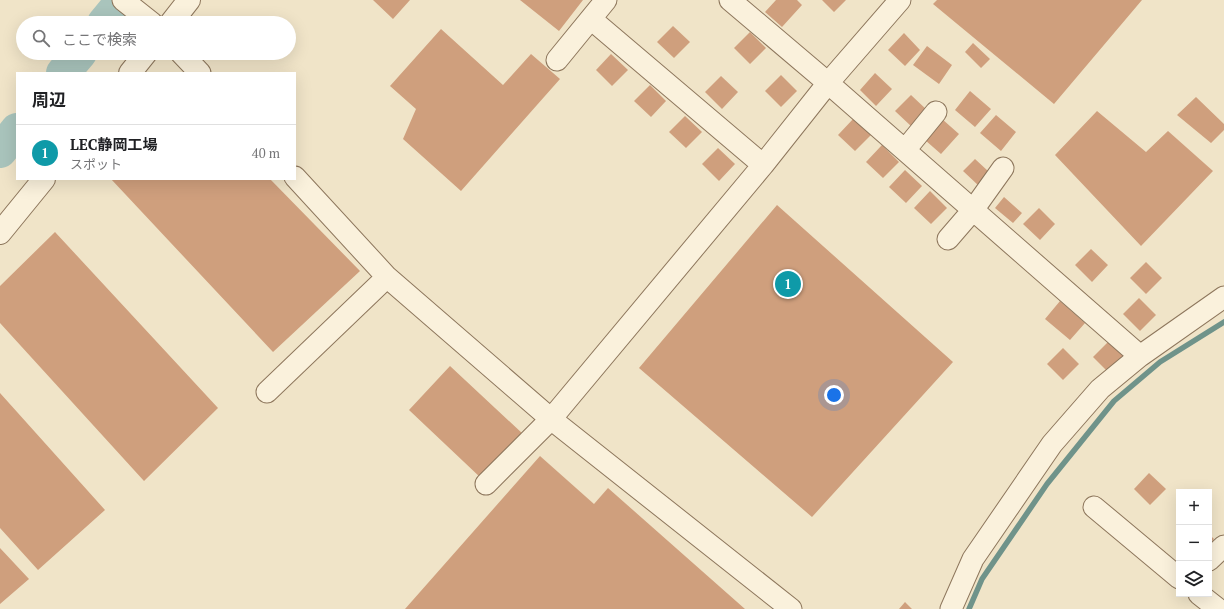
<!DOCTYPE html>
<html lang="ja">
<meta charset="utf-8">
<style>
:root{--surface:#fff;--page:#f2f2f2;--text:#202124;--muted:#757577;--line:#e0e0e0;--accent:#ea580c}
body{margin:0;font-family:"PT Serif","Noto Sans JP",serif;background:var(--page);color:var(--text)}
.controls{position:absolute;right:12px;bottom:12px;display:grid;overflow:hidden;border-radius:0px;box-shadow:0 4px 16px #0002}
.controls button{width:36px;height:36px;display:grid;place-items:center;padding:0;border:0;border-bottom:1px solid var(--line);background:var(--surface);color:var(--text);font:20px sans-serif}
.you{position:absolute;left:834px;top:395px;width:14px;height:14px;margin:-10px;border:3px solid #fff;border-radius:50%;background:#1a73e8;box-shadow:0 0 0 6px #1a73e833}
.badge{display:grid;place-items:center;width:26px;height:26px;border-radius:50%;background:var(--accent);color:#fff;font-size:13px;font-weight:700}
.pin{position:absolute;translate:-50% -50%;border:2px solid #fff;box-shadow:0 1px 4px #0006}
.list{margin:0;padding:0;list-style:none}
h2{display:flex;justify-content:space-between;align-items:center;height:52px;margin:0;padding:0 16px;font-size:17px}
h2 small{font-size:13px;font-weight:400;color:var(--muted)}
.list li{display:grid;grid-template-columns:26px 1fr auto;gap:12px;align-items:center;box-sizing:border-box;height:56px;padding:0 16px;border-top:1px solid var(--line)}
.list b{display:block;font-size:15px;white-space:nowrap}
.list p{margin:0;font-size:13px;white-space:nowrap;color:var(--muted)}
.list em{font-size:13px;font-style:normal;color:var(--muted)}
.icon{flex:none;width:22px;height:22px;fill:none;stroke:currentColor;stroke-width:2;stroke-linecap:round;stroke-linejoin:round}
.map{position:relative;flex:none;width:1224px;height:609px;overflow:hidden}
.search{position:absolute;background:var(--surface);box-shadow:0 4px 16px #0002;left:16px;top:16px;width:280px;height:44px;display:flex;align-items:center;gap:10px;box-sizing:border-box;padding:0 14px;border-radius:22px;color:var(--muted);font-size:15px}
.panel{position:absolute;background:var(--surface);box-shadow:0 4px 16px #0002;left:16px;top:72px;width:280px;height:108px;border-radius:0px}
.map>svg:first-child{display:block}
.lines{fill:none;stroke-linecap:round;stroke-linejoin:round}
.stream{stroke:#6f938a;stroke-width:5.5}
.river{stroke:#a9c4bc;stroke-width:34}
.building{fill:#cf9f7d}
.minor-casing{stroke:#8d765c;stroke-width:23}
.tertiary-casing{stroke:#8d765c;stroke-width:24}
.minor{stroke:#faf1dc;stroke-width:21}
.tertiary{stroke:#faf1dc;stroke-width:22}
</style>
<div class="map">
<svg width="1224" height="609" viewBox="0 0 1224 609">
<rect width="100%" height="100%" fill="#f0e4c8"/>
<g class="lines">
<path class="stream" d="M969,609L982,579L1047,484L1114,401L1160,362L1224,322"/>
<path class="river" d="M104,23L123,0
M63,73L80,53
M0,151L17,130"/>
</g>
<path class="building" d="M373,0H410L393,19Z
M520,0H583L559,31Z
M776,0H797L802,5L782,27L765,12Z
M822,0H846L834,12Z
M937,0H1142L1054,104L933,4Z
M673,26L690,42L674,58L657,42Z
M441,29L503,85L531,54L560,79L461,191L403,139L416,109L390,86Z
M750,32L766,48L750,64L734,48Z
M904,33L920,50L905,66L888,50Z
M973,43L990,59L981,68L965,52Z
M927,46L952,65L939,84L913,65Z
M611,54L628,70L612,86L596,70Z
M875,73L892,89L876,106L860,90Z
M781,75L797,91L781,107L765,91Z
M721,76L738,92L722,109L705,92Z
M650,85L666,101L651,117L634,101Z
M970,91L991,109L975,127L955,110Z
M911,95L928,111L912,127L895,111Z
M1196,97L1224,124V130L1211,143L1177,115Z
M1097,111L1146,152L1168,131L1213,171L1141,246L1055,155Z
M996,115L1016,132L1001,151L980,133Z
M685,116L702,132L686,148L669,132Z
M854,118L871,135L855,151L838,135Z
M942,119L959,134L941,154L925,140Z
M882,145L899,162L883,178L866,162Z
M718,148L735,164L719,181L702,164Z
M975,159L988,171L979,186L963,171Z
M905,170L922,186L906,203L889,187Z
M111,179H270L360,271L273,352Z
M930,191L947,208L931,224L914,208Z
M1004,197L1022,213L1013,223L995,208Z
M777,205L953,362L812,517L639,368Z
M1039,208L1055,224L1040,240L1023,224Z
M55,232L218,408L144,481L0,323V286Z
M1091,249L1108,265L1092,282L1075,265Z
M1146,262L1162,278L1146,294L1130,278Z
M1139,298L1156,315L1140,331L1123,314Z
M1060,301L1085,323L1070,340L1045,319Z
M1109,341L1125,357L1109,373L1093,357Z
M1063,348L1079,364L1063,380L1047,364Z
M450,366L523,434L482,479L409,410Z
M0,393L105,510L38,570L0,528Z
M540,456L594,504L608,488L745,609H405Z
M1149,473L1166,489L1150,505L1134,489Z
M1209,534L1214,539L1209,545Z
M0,548L29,579L0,604Z
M905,602L912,609H899Z"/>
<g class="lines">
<g class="minor-casing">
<path id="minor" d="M123,0L152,23
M730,0L828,83L1140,356
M591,19L763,165
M181,53L200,73
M557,60L606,0
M905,150L936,112
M295,177L387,277L551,419L791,609
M948,239L973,210L1003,168
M267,392L387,277
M486,484L551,419L763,165L828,83L900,0
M1094,507L1179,578
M1209,560L1224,546
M1199,594L1218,609
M951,609L973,559L1052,444L1100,389L1140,356L1224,297"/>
</g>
<g class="tertiary-casing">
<path id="tertiary" d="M171,23L189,0
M130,73L146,53
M0,233L44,179"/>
</g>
<use href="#minor" class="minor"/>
<use href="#tertiary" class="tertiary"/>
</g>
</svg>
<div class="controls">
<button>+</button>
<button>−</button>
<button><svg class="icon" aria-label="layers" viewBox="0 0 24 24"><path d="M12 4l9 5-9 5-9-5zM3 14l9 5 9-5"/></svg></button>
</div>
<div class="you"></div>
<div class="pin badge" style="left:788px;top:284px;background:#0f9aa8">1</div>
<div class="search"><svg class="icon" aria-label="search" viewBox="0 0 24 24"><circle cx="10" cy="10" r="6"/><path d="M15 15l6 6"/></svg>ここで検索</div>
<section class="panel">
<h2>周辺<small></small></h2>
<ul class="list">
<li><span class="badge" style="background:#0f9aa8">1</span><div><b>LEC静岡工場</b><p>スポット</p></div><em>40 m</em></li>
</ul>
</section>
</div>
